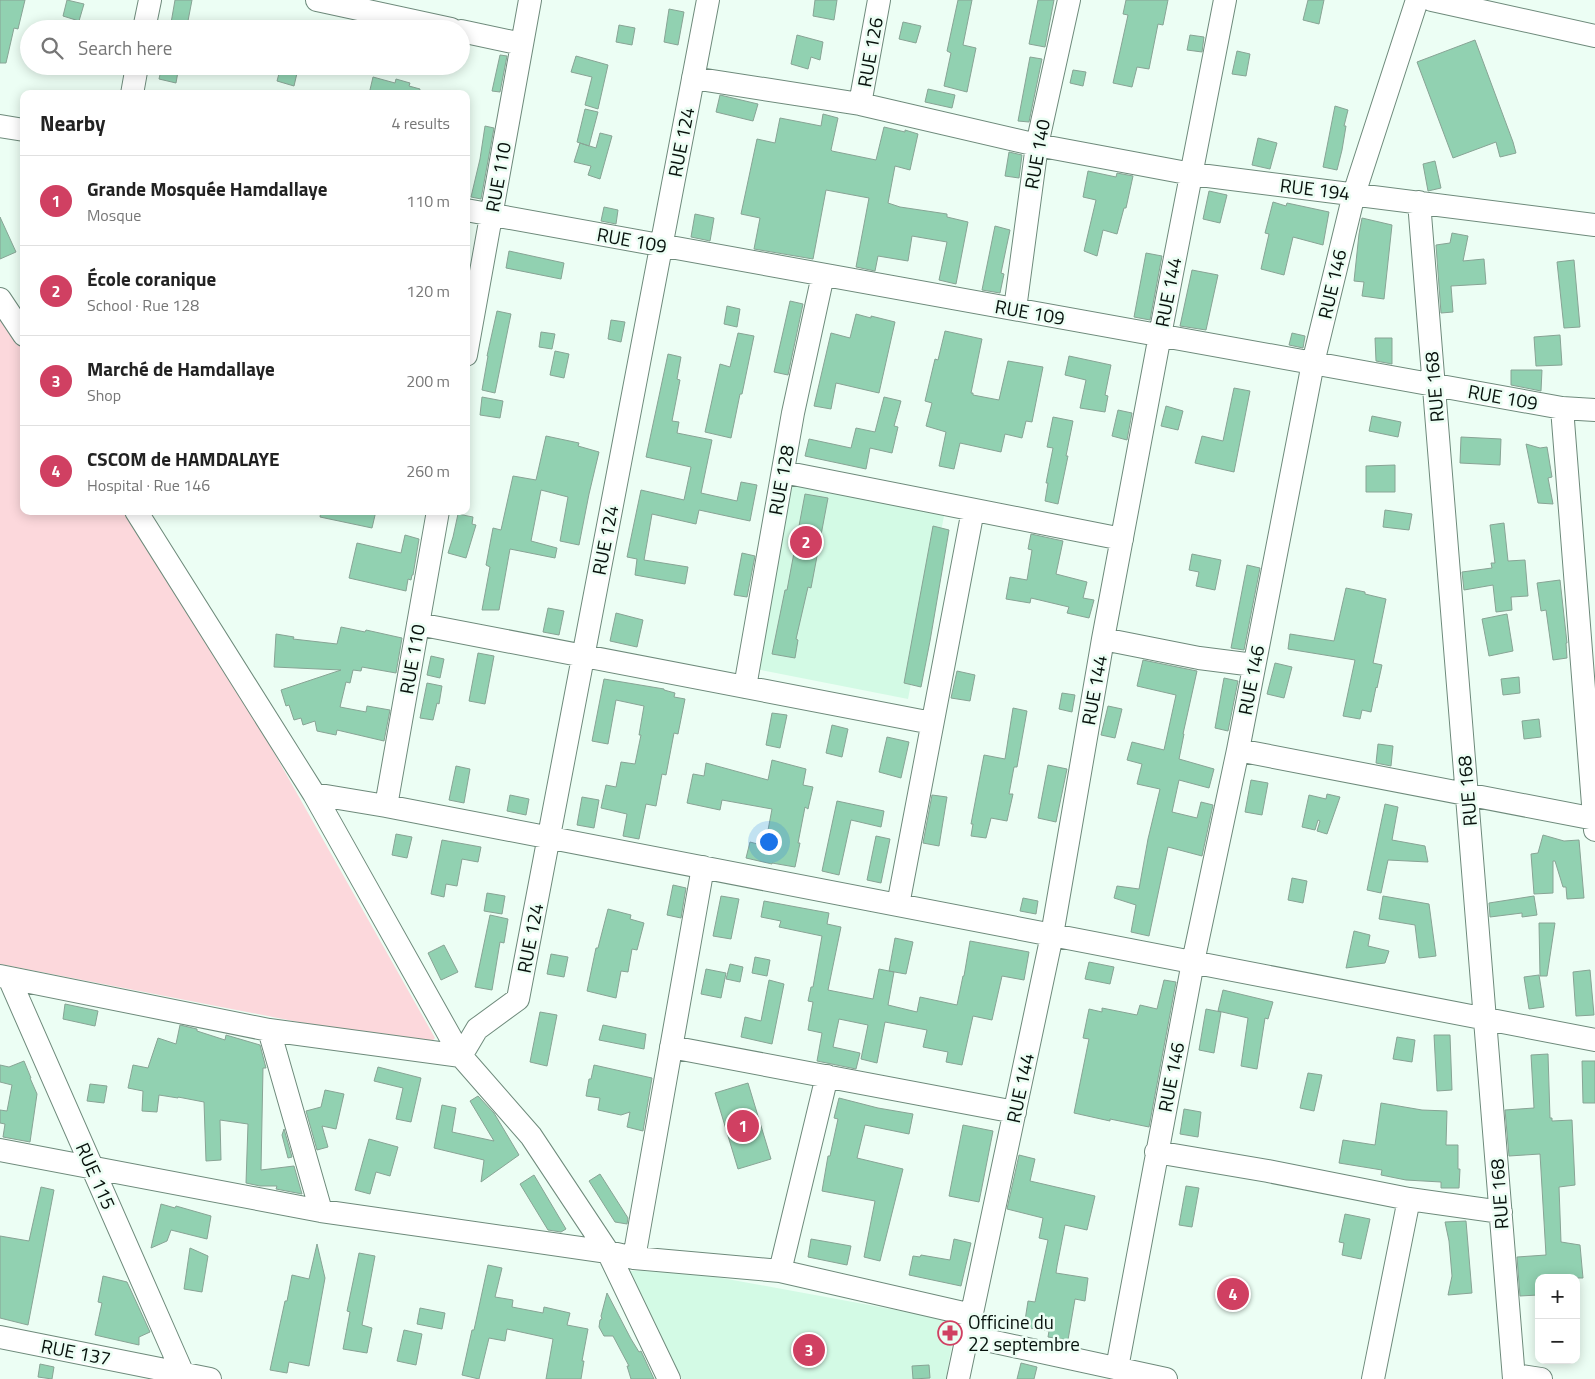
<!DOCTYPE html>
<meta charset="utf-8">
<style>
:root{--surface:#fff;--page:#f2f2f2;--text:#222;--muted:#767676;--line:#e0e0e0;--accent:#d04062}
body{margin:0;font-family:"Titillium Web",sans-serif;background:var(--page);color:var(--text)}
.controls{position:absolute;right:15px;bottom:15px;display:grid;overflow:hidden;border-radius:10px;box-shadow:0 2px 12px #0003}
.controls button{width:45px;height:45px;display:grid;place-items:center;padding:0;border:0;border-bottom:1px solid var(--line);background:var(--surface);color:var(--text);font:25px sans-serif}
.you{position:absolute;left:768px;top:841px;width:18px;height:18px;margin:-12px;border:4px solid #fff;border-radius:50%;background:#1a73e8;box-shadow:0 0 0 8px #1a73e833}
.badge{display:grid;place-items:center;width:32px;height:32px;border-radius:50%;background:var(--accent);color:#fff;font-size:16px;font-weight:700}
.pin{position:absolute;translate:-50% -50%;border:2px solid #fff;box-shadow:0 1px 5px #0006}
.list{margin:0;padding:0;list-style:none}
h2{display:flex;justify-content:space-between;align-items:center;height:65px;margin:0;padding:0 20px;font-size:21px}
h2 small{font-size:16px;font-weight:400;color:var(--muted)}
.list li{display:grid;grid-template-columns:32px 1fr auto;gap:15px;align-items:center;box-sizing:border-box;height:90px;padding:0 20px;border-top:1px solid var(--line)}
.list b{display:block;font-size:19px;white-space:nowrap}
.list p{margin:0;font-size:16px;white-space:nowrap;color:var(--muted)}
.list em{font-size:16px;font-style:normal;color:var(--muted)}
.icon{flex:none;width:28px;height:28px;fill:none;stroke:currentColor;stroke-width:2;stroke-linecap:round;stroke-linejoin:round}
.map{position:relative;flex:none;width:1595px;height:1379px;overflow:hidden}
.search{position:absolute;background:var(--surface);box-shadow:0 2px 12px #0003;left:20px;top:20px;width:450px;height:55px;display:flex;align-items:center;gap:12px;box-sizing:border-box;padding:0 18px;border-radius:28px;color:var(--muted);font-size:19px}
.panel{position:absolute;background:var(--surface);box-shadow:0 2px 12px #0003;left:20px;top:90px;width:450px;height:425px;border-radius:10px}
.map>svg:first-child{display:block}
.built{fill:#d3fae5}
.green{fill:#fcd8dc}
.building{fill:#91d1b1;stroke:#88a495}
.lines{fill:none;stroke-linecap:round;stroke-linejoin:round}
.minor-casing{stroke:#6e8a7b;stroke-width:24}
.minor{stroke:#fff;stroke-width:22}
.labels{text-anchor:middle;stroke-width:5;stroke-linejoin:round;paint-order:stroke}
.street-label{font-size:19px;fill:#07110c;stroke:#ecfef4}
.poi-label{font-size:19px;fill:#07110c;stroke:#ecfef4;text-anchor:start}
</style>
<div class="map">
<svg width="1595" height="1379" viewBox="0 0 1595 1379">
<rect width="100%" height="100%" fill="#ecfef4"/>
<path class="built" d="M792,480L945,511L908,699L756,669Z
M673,1269L956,1321L946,1379H682L630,1271Z"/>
<path class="green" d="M0,313L24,350V511H128L202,625L435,1038L427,1047L0,964Z"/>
<path class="building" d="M0,0H25L18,29L14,28L6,63H0Z
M67,0L84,4L79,21L63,16Z
M175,0H192L187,26L171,23Z
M815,0H837L834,20L813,16Z
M958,0H972L963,45L976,48L967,92L944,86L951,53L947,51Z
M1038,0H1054L1045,47L1029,44Z
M1126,0H1168L1163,25L1158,24L1149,69L1137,67L1132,87L1113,83L1128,15L1123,14Z
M1308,0H1324L1319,24L1303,20Z
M669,9L684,12L678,45L664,42Z
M903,22L921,26L916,43L899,39Z
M619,25L635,28L632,45L616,42Z
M797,35L823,42L820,60L811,57L808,69L791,64Z
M1190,35L1204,37L1202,52L1187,50Z
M1475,40L1513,142L1516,153L1500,157L1496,142L1453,158L1417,62Z
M1237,51L1250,54L1246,76L1232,74Z
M500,55L507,56L500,92L492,91Z
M576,56L608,65L598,109L585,105L592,77L571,72Z
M1030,57L1042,59L1029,122L1018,121Z
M162,66H179L176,83L159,79Z
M281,66H288L298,69L294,86L277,81Z
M1073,70L1086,72L1083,86L1070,83Z
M373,77L395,83L396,79L410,83L409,86L420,89L419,94H369Z
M928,89L955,95L952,108L925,102Z
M720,95L758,104L753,121L716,112Z
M1335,106L1348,110L1344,126H1346L1342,150L1337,170L1323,167Z
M585,109L598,112L589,146L577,142Z
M823,114L838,118L831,150L832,151L876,160L884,127L905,132V130L918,134L910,170L895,166L888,203L900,207L947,214V217L968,222L956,284L939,280L947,242L912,236L908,261L878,256L875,271L856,267L869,198L826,190L813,259L754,249L760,218L741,214L757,139L775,143L780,118L821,126Z
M485,126L494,128L481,199L471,197L480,159Z
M600,133L612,136L600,179L588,175L591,166L574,162L580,143L596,148Z
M1258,138L1277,143L1270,169L1252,165Z
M1009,152L1022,155L1019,178L1005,176Z
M1435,161L1441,188L1428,191L1423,164Z
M1088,171L1116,177L1117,173L1133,176L1126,208H1124L1117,234L1103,230L1097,256L1084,251L1096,200L1083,197Z
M1209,191L1227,195L1220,223L1203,219Z
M1273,202L1286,206L1287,203L1329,212L1323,245L1293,237L1284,275L1261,269L1269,234L1265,233Z
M604,207L618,210L616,224L601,221Z
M695,214L714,218L710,241L691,237Z
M0,217L16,252L0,259Z
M1362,218L1392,225L1384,299L1362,296L1364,282L1354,281L1359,234Z
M995,226L1010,230L1001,273L1004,274L1000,293L982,290Z
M1452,233L1468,236L1463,261L1484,259L1486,284L1451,286L1453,312L1441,313L1436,245L1450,243Z
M509,251L564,263L561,279L506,268Z
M1146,253L1162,256L1150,320L1134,317Z
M1574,260L1580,327L1564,328L1557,262Z
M1192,270L1218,275L1206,330L1180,326Z
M790,301L803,304L788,375L774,372Z
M727,306L740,309L737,327L724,324Z
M497,311L511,314L495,393L482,390L488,356H487Z
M856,314L871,318V316L895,322L879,393L836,383L831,409L814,406L831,333L850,338Z
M611,320L625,322L621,342L608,339Z
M945,331L982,339L971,393H973V395L999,400L1008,361L1043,367L1032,422L1026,421L1022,438L1005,434L1001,452L960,443L954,469L939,466L946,432L926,426L932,403L925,401L935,359L938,360Z
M541,332L555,334L552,349L539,347Z
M738,333L754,336L742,394H740L731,438L705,432L720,364L730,367Z
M1292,333L1305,336L1303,348L1289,345Z
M1560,335L1562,365L1536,366L1534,337Z
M1375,338H1392V364L1376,361Z
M555,351L569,354L564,378L550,375Z
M668,354L681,357L677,379L680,380L672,421L679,422L677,433L712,440L701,493L737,501L741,482L757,485L750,521L699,510L696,524L652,514L644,560L688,567L685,584L635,575L637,559L627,557L641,490L684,500L691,467L646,457Z
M1069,356L1111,365L1105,395L1108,396L1105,412L1080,408L1086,380L1065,375Z
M1511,370H1542L1541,391L1511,385Z
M1234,388L1250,391L1234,472L1195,463L1202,436L1223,441Z
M482,397L503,401L500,418L480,415Z
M884,397L901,401L894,426L898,427L892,453L870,448L866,469L805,456L809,439L851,448L856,428L875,432Z
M1166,406L1183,411L1178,430L1161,426Z
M1118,410L1132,413L1127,440L1112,436Z
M1372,416L1401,422L1398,437L1369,431Z
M1053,417L1073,421L1066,456H1068L1058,504L1045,501L1048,483H1046L1053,448L1047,447Z
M546,436L579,443L578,446L599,452L589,494L579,545L560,541L568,497L541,490L531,541L557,548L555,558L510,549L499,610H482L490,567L486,565L493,528L501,530L513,476L536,480Z
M1461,437L1501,439L1500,465L1460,463Z
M1526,444L1540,448L1547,447L1552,477L1548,478L1553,504L1538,503Z
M1395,465V492H1366V466Z
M805,494L828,498L811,588L808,587L796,639L798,640L795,658L772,654L785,590H787Z
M1385,510L1412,514L1409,530L1383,527Z
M321,511H376L372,528L320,517Z
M458,514L473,517L472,524L476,525L466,558L448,553L453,537Z
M1504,523L1508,561L1525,560L1528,596L1511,597L1512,610L1496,612L1493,585L1464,590L1462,572L1492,568L1491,563H1495L1490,525Z
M933,526L949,530L930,641L921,687L904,683Z
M1031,534L1063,541L1056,574L1087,582L1083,598L1094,600L1089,618L1067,613L1069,607L1031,598L1030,603L1006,599L1010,577L1027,580L1032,550L1028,549Z
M405,535L419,539L413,575H412L411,580L408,579L406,591L349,578L357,543L401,553Z
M742,553L755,556L747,597L734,595Z
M1192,554L1221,560L1215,590L1196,586L1199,572L1189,570Z
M1247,565L1260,568L1244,650L1231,648Z
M1560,580L1567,643H1566L1567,658L1553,660L1546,610L1541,611L1537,583Z
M1346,588L1365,592V594L1386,599L1373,663L1382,665L1377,688L1376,687L1371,712L1362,710L1360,719L1343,716L1355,660L1288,649L1290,634L1334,641Z
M548,608L564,611L559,635L543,632Z
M616,613L643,620L637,647L610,641Z
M1507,614L1513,651L1489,656L1482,619Z
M341,627L365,632L366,630L402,638L396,673L362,667L361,671L353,670L350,683L346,682L340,707L366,712L367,706L390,710L384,741L337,730L336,735L317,731L315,721L303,725L301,718L294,720L289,705L286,706L281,690L341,670L274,667L276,634L294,637L293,639L337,644Z
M478,653L494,656L485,704L469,701Z
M431,656L444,659L440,678L427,675Z
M1143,660L1197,671L1183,734H1184L1179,759L1214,769L1209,788L1179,780L1172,812L1197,818L1201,802L1213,805L1202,856L1168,847L1149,936L1131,932L1136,905L1114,898L1117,886L1139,889L1148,839L1160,789L1137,784L1142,764L1127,760L1132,742L1164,750L1176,695L1137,686Z
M1275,663L1292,667L1284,698L1267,694Z
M957,671L975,675L970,701L951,698Z
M1519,677L1520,693L1503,695L1501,679Z
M1224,678L1238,681L1228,731L1215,728Z
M604,679L664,689V690L675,693L674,697L685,699L678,734L674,733L666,775L662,774L656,806L646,804L639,839L623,836L627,814L601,808L606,785L616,787L621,762L635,764L641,735H639L644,706L616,700L608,744L592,741Z
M427,683L442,686L439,704L437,703L433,720L420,718Z
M1062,693L1075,695L1072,712L1059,709Z
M1108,706L1122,709L1115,738L1101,735Z
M1013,708L1027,711L1017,767H1014L1009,794H1013L1007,821L991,818L986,838L971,836L973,824H971L984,755L1005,759Z
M772,713L787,715L780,748L766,745Z
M1539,719L1541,737L1524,739L1522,721Z
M832,725L848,729L842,757L826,753Z
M887,737L909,742L901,778L879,772Z
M1378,744L1393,746L1391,766L1376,763Z
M772,760L806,769L803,785L813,787L808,809L805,807L798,843H800L795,867L772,863V864L746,858L750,842L765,846L772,809L722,800L720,810L687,803L693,774L704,776L706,763L768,780Z
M1048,765L1067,769L1056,822L1038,818Z
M456,766L470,769L464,803L449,800Z
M1251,780L1268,783L1262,815L1245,812Z
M1327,794L1340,797L1327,834L1317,831L1320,821L1318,820L1315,830L1302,827L1309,795L1326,799Z
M510,795L529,799L526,815L507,811Z
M932,795L947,797L939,846L923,843Z
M582,797L599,800L594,828L577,825Z
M837,801L884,811L881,827L851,820L839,875L822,871Z
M1385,804L1398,807L1392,840L1425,846L1428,862L1388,860L1381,893L1367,890Z
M396,834L412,837L407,858L392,855Z
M1543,835L1564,841L1579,840L1584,898L1567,899L1566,887H1563L1555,861H1553V893L1534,894L1531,854L1538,853Z
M876,836L890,839L881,883L867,880Z
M442,840L481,847L478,862L462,859L457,886L446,884L444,897L431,894Z
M1292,878L1307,881L1303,903L1288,900Z
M673,885L686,888L681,918L667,915Z
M487,893L505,896L502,914L484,911Z
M721,896L739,899L731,939L713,936Z
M1383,896L1429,904L1436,956L1419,958L1415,925L1379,919Z
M1534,896L1537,915L1522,917V913L1490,917L1489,903Z
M1023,898L1038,901L1036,914L1020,911Z
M764,901L829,913L827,924L841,927L828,990L873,999L879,969L894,972L888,1005L917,1012L920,997L957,1005L963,976H964L970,941L1029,952L1024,980L1002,976L992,1020L973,1016L962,1065L946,1062L948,1052L923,1047L927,1030L885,1022L877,1063L861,1059L868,1025L839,1019L833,1047L860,1053L856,1069L817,1061L822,1033L808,1030L813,1002L808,1001L811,987H813L822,936L779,927L781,921L761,917Z
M608,909L631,915L630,919L644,923L637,950L632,949L628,972L621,971L616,998L587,991L596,948H598Z
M490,915L508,919L504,943L500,942L492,990L475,987Z
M1539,923H1555L1547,976H1540Z
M1354,931L1370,935L1368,946L1389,951L1385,963L1346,968Z
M895,938L913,942L906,974L889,971Z
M444,945L458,972L441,980L428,953Z
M551,954L568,957L564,977L547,974Z
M755,957L770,960L767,976L752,973Z
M1089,962L1114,967L1110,984L1085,979Z
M730,964L743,967L740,982L726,979Z
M706,969L726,973L721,998L701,994Z
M1590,970L1594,1015L1576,1016L1573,972Z
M1539,975L1544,1007L1529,1009L1524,977Z
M769,980L784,984L772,1044L741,1037L745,1017L761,1021Z
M1164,980L1176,982L1149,1127L1110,1119V1121L1074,1113L1089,1039L1083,1038L1089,1009L1102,1012V1008L1137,1015L1140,1005L1157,1009Z
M1223,990L1273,1002L1268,1019L1265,1018L1257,1069L1241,1066L1248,1018L1218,1011Z
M65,1004L98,1011L95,1026L63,1019Z
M1206,1009L1221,1012L1214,1053L1199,1050Z
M540,1012L557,1015L547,1066L530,1062Z
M180,1025L197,1029V1031L225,1040L226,1035L260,1045L266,1068H263L261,1170L294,1166L302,1194L276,1189L277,1186H260L246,1183L248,1124L220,1120L221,1160L206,1161L204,1102L178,1097V1098L159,1095L157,1112L142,1111L143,1091L128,1088L133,1065L148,1068L158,1038L176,1044Z
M603,1025L646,1034L644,1049L599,1040Z
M1434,1035H1450L1452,1090L1437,1091Z
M1397,1037L1415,1040L1412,1062L1393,1059Z
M1548,1054L1550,1118H1552V1121L1572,1120L1575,1185L1559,1187L1561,1242L1580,1245L1583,1278H1537L1538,1295L1520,1296L1517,1257L1546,1255L1540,1154L1509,1156L1505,1110L1534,1108L1531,1055Z
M24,1061L31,1078H30L37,1094L30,1142L3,1137L5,1124L0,1123V1110L7,1111L12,1085L0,1082V1065L9,1067Z
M1582,1061H1595V1103H1583Z
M594,1065L652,1078L643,1131L627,1127L630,1112L621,1115L598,1110L600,1098L586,1096L589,1079H591Z
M378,1067L421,1078L411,1122L396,1119L403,1088L374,1081Z
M1308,1073L1322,1075L1314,1111L1300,1108Z
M748,1083L771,1159L738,1169L715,1093Z
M90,1084L107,1086L104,1103L87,1101Z
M325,1090L344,1094L336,1129L322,1126L328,1147L317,1150L306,1111L321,1107Z
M478,1096L494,1113L519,1155L481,1182L484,1160L434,1148L442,1105L456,1108L452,1132L494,1141L470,1101Z
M839,1098L878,1108L913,1114L909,1134L865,1125L857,1158L903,1169L880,1261L864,1257L875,1201L822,1191L828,1156H830L838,1119L834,1118Z
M1381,1103L1422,1110L1447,1111L1446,1145H1458V1169H1460L1459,1188H1441V1182L1406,1180L1381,1175L1382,1170L1339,1163L1343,1140L1375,1145Z
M1184,1109L1201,1112L1198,1137L1180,1134Z
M963,1125L993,1131L979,1202L949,1196Z
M284,1129L292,1157L288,1158L282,1135Z
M369,1139L398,1147L390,1176L376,1172L370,1194L355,1190Z
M1019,1155L1035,1159L1030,1181L1095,1196L1087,1230L1065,1225L1057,1266L1056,1273L1088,1278L1085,1301L1075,1299L1068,1340L1048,1337L1049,1331L1024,1327L1028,1301L1035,1302L1048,1240L1039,1238L1043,1218L1007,1209Z
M600,1174L628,1218L627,1224L615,1222L589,1181Z
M534,1175L566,1229L561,1232L548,1230L520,1184Z
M1186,1186L1199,1188L1192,1227L1179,1225Z
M41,1187L54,1190L28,1325L0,1318V1236L29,1241Z
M161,1204L175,1208L176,1206L211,1216L207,1239L171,1230L167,1241L151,1248Z
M1345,1214L1370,1219L1361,1259L1342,1255L1344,1243L1339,1242Z
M1466,1221L1472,1293L1448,1295L1452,1276L1449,1241L1445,1222Z
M811,1239L851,1246L847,1265L808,1257Z
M954,1239L971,1243L961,1286L909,1275L913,1256L920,1257L921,1255L950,1260Z
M317,1244L325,1278L309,1366L289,1362L287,1373L270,1370L285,1301H287L292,1275L309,1279Z
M190,1248L208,1256L202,1292L184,1289Z
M359,1253L375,1256L362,1325L372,1328L367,1353L343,1349L350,1312L347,1311Z
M488,1265L502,1268L495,1297L513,1300L512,1307L543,1313L544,1307L570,1313L567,1325L588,1329L582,1361H584L581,1379H546L553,1339L507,1329L505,1341L489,1338L479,1379L462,1375L472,1330H474Z
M103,1276L127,1282L150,1332L139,1337V1345L95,1335L102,1303L98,1302Z
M607,1293L631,1339L639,1352L641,1351L654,1379H631L627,1366H629L613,1336H604L599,1327L600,1320L602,1319L601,1316Z
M420,1308L445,1313L442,1329L417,1324Z
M404,1330L422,1334L416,1365L397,1361Z
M1021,1363L1037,1367L1034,1379H1017Z
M40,1364L54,1367L52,1379L38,1377Z
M929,1365L930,1378L913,1379L912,1366Z"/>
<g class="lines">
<g class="minor-casing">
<path id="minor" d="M317,0L451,29
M1432,0L1595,36
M144,29L150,0
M461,31L522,44
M693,78L860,104L1037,145L1192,174L1595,225
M132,94L137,66
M860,104L879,0
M0,126L24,130
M1419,202L1514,1379
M466,210L1562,408L1595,410
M0,299L24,335
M1015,309L1037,145L1069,0
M466,355L530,0
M1562,408L1595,830
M783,472L1122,539
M136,511L314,794L461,1056L531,1136L608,1252L669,1379
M418,624L932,723
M1103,639L1199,658L1254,665
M745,687L793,413L823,275
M1238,750L1595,819
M314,794L386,806L1595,1040
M386,806L438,511
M898,905L973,510
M0,976L269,1030L461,1056L477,1029L518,999L708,0
M9,978L183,1374
M269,1030L321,1211
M671,1047L1015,1112
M0,1150L321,1211L608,1252L634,1258L780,1271L972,1315
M1156,1152L1268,1171L1409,1199L1501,1212
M634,1258L703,867
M780,1271L827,1076
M967,1336L1166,1379
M0,1337L210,1379
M1117,1368L1193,962L1238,750L1313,363L1354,194L1417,0
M1514,1375L1541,1379
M958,1379L1052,935L1103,639L1160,335L1225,0
M1373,1379L1409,1199"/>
</g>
<use href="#minor" class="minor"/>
</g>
<defs>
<g id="pharmacy-ring" transform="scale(1.25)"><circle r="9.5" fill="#ecfef4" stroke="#d04062" stroke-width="1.5"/><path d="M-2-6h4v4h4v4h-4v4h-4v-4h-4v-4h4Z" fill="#d04062"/></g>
</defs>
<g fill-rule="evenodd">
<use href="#pharmacy-ring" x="950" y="1333"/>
</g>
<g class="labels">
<g class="street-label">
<text transform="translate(870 52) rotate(-80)" y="7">RUE 126</text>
<text transform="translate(681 142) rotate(-79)" y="7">RUE 124</text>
<text transform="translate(1037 154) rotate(-80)" y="7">RUE 140</text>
<text transform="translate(498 177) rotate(-80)" y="7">RUE 110</text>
<text transform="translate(1315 189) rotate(7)" y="7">RUE 194</text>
<text transform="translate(632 240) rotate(10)" y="7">RUE 109</text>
<text transform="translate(1332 284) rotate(-77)" y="7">RUE 146</text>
<text transform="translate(1168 292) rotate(-79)" y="7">RUE 144</text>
<text transform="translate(1030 312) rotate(10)" y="7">RUE 109</text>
<text transform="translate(1434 387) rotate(-95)" y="7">RUE 168</text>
<text transform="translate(1503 397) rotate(10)" y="7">RUE 109</text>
<text transform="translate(781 480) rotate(-80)" y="7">RUE 128</text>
<text transform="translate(605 540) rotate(-79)" y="7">RUE 124</text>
<text transform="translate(412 659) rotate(-80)" y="7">RUE 110</text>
<text transform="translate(1251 680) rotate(-79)" y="7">RUE 146</text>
<text transform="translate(1094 690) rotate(-80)" y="7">RUE 144</text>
<text transform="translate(1467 791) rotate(-95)" y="7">RUE 168</text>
<text transform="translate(530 938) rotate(-79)" y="7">RUE 124</text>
<text transform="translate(1171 1077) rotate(-79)" y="7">RUE 146</text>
<text transform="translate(1020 1088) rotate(-78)" y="7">RUE 144</text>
<text transform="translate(96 1176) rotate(66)" y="7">RUE 115</text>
<text transform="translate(1499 1194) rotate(-94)" y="7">RUE 168</text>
<text transform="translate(76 1352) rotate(11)" y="7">RUE 137</text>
</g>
<g class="poi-label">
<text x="968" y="1329">Officine du<tspan x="968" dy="22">22 septembre</tspan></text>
</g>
</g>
</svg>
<div class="controls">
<button>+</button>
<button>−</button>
</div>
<div class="you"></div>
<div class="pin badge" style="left:743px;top:1126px">1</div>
<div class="pin badge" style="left:806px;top:542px">2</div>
<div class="pin badge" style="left:809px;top:1350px">3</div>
<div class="pin badge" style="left:1233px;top:1294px">4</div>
<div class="search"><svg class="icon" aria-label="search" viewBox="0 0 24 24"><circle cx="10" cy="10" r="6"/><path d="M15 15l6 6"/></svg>Search here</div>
<section class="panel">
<h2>Nearby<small>4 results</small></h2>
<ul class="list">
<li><span class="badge">1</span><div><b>Grande Mosquée Hamdallaye</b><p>Mosque</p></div><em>110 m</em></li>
<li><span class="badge">2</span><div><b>École coranique</b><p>School · Rue 128</p></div><em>120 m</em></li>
<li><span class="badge">3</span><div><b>Marché de Hamdallaye</b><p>Shop</p></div><em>200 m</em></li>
<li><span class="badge">4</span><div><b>CSCOM de HAMDALAYE</b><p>Hospital · Rue 146</p></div><em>260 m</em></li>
</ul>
</section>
</div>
